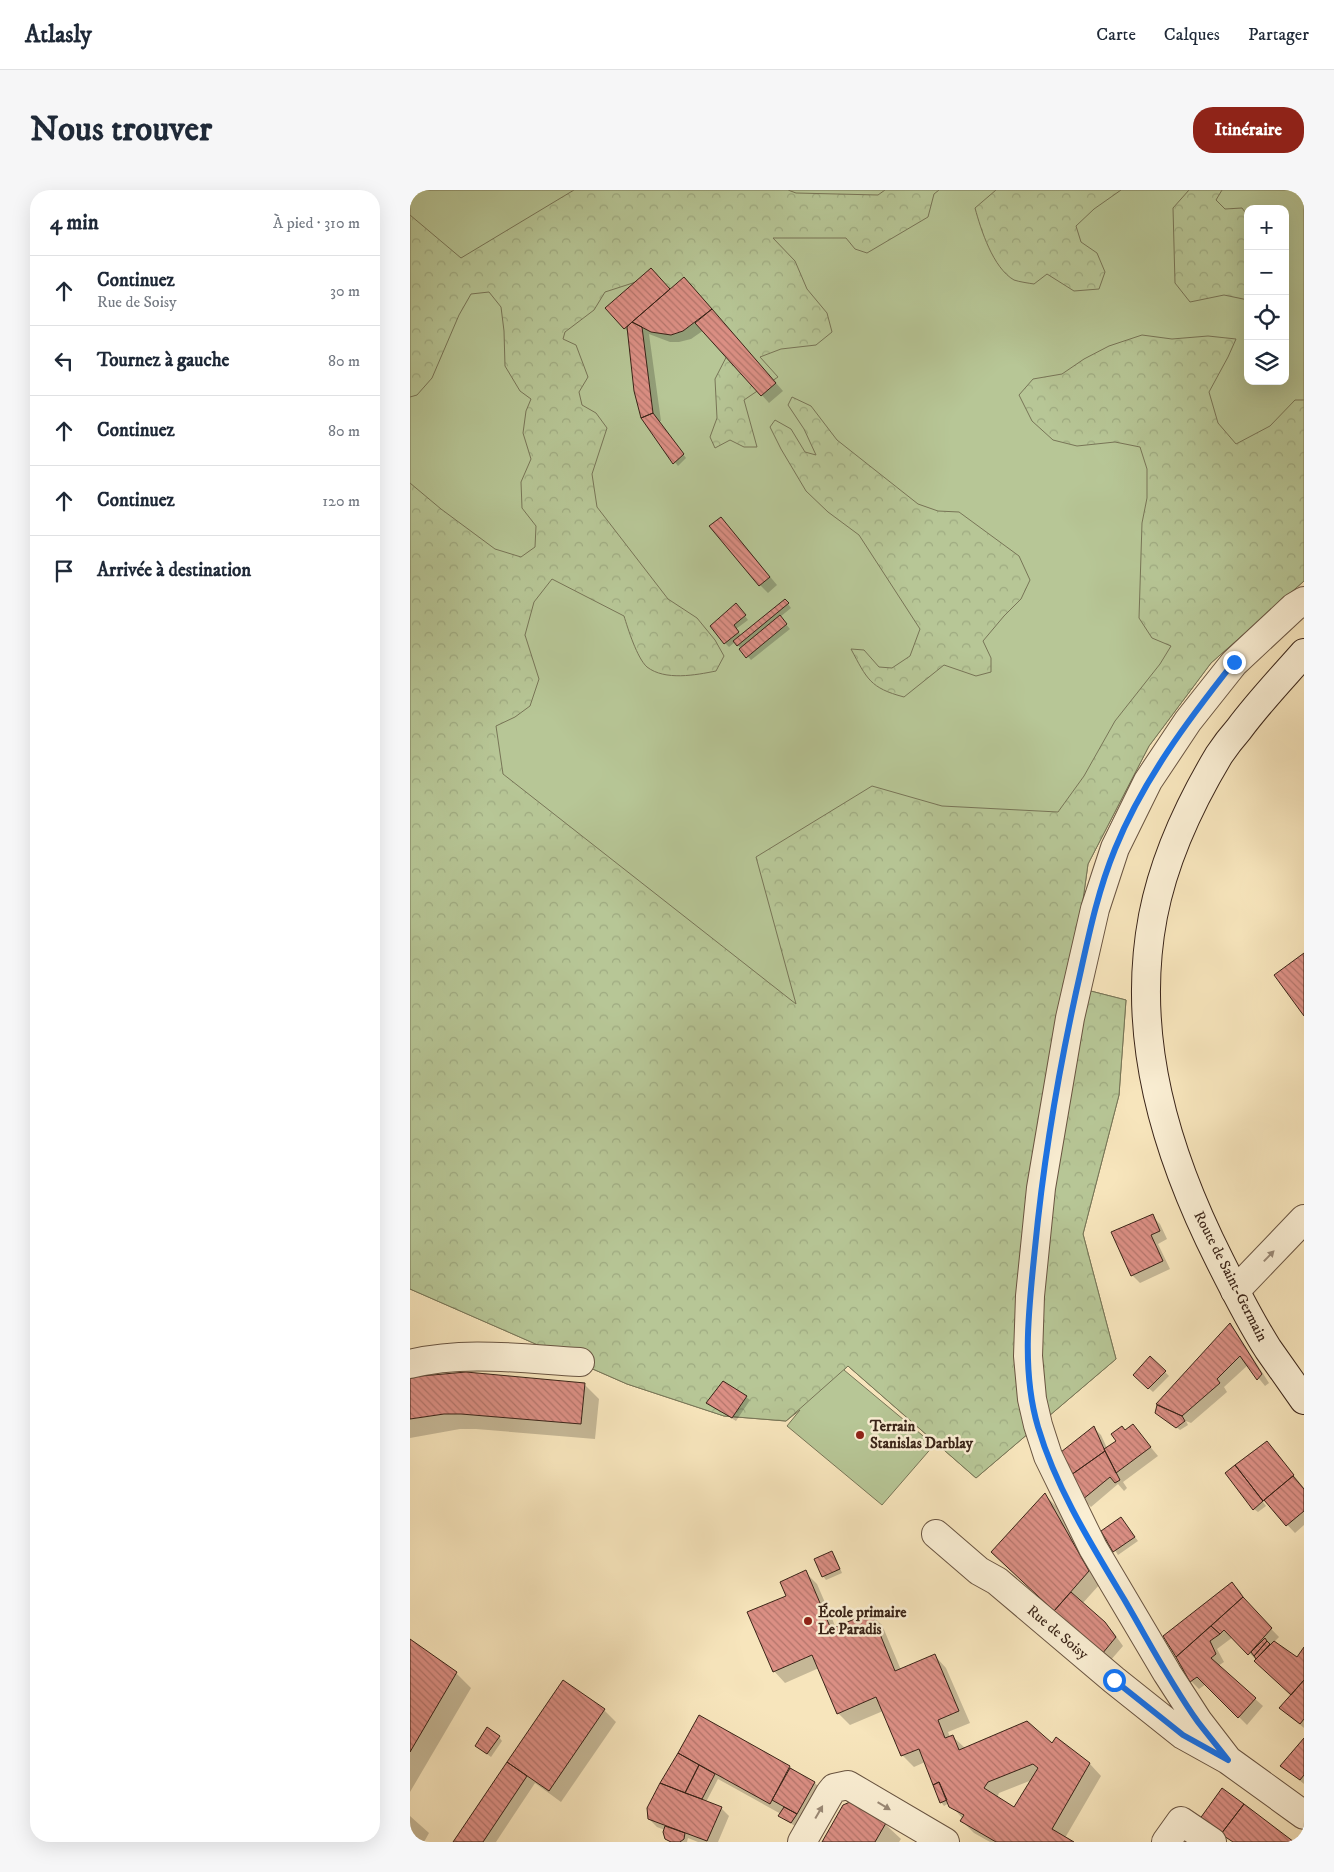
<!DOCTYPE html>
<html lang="fr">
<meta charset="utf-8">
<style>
:root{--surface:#fff;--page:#f6f6f7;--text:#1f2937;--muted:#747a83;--line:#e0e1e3;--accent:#8f2418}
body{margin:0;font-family:"IM FELL DW Pica",serif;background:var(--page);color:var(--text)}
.controls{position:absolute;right:15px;top:15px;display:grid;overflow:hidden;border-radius:10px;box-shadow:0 5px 20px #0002}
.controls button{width:45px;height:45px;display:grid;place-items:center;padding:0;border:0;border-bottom:1px solid var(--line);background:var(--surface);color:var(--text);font:25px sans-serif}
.stop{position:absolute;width:15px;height:15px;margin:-11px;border:4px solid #1a73e8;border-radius:50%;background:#fff}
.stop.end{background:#1a73e8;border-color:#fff;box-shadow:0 1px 5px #0008}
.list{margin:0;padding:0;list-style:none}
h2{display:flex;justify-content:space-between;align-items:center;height:65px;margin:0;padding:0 20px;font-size:21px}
h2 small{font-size:16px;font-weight:400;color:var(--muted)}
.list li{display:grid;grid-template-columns:32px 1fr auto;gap:15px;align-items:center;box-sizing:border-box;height:70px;padding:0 20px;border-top:1px solid var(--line)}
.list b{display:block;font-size:19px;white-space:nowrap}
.list p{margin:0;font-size:16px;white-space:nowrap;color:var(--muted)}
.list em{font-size:16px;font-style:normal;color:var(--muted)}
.icon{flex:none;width:28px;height:28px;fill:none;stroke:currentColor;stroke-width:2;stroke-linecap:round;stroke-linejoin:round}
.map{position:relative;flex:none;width:894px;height:1652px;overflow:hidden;border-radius:20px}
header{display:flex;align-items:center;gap:30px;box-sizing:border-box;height:70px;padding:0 25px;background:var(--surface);border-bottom:1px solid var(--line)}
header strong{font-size:24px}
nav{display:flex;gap:28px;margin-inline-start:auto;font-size:18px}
.intro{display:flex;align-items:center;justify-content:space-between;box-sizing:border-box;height:120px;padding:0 30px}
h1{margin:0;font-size:35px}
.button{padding:12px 22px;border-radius:20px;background:var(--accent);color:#fff;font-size:18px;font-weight:700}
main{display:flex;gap:30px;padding:0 30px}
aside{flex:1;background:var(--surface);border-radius:20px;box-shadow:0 5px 20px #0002}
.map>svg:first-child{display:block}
.grass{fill:#b7c696;stroke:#787557;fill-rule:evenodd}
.forest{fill:url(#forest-crowns);stroke:#787557}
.shadow{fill:#0003;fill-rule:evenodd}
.building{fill:url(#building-back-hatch);stroke:#3a2418;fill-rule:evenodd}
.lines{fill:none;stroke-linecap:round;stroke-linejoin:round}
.minor-casing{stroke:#695441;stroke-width:30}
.secondary-casing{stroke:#3a2418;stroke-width:30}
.minor{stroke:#faeed3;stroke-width:28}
.secondary{stroke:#faeed3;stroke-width:28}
.oneway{fill:#9a8976}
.route{stroke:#1a73e8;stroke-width:6}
.poi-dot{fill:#8f2418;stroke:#faeed3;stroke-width:2}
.labels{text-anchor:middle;stroke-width:5;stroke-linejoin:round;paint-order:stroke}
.street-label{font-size:15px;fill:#3a2418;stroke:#faeed3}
.poi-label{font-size:15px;font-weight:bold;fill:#3a2418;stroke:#faeed3;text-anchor:start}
</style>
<header>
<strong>Atlasly</strong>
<nav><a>Carte</a><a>Calques</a><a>Partager</a></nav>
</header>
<div class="intro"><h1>Nous trouver</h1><a class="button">Itinéraire</a></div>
<main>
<aside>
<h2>4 min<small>À pied · 310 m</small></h2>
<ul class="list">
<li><svg class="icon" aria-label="ahead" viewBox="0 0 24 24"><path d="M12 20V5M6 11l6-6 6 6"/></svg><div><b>Continuez</b><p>Rue de Soisy</p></div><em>30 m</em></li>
<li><svg class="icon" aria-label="left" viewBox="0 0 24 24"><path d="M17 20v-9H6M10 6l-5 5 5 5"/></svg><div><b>Tournez à gauche</b></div><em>80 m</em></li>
<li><svg class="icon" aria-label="ahead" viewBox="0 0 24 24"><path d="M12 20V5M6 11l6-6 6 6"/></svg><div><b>Continuez</b></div><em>80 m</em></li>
<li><svg class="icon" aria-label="ahead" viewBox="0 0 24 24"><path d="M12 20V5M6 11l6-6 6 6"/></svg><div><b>Continuez</b></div><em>120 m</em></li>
<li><svg class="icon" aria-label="arrive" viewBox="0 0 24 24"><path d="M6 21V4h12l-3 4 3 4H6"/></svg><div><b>Arrivée à destination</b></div></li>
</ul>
</aside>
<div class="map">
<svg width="894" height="1652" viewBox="0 0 894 1652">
<defs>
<pattern id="forest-crowns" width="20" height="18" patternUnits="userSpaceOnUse" patternTransform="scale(1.25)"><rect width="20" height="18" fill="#b7c696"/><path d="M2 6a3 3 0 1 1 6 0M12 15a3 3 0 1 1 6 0" fill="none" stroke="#9eaa81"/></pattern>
<pattern id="building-back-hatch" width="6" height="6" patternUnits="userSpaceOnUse" patternTransform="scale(1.25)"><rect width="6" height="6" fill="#db8f84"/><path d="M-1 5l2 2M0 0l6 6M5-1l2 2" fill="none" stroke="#b3756b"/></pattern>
</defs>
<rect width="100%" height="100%" fill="#f7e5bc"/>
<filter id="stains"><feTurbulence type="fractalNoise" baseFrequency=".004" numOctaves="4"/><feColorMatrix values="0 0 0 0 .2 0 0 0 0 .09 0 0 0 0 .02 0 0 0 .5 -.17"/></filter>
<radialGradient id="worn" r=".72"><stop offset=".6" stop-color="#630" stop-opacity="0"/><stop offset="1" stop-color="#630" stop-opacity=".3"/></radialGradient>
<path class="grass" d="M0,0H894V391L801,473L739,556L678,674L661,796L716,810L709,905L673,1044L706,1169L566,1288L438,1176L434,1180L524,1255L472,1315L377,1236L390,1220L376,1231L314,1226L217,1194L0,1099ZM838,19H875V191H838Z"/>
<path class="forest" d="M164,0H378L386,3L468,5L475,0H529L524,4L518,27L457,63L445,59L436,48H363L385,71L397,99L417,123L422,142L406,155L371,159L350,167L368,187L334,210L347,257H334L320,250L305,258L300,247L307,228L305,189L326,148L281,101C253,112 251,109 229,91L195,102L184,120L155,142L153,149L166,155L178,187L169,202L172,215L186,223L197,238L182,284L187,317L258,409L287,428L305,450L314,466L306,481C286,485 255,491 237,477C227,468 218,439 214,426L142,389L124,412L115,445L129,489L120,516L105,527L86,536L93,584L386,814L346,667L462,596L532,616L648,622L674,586L705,531L750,474L761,456L742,448L729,428L732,333L737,308V279L730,257L705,252L667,256L643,250L622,231L609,205L623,189L652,184L674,169L699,156L732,145L762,149L798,146L826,149L818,167L799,202L808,233L826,254L860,236L885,210H894V391L801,473L739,556L678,674L661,796L716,810L709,905L673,1044L706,1169L566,1288L438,1176L376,1231L314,1226L217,1194L0,1099V293L31,319L85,359L111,367L125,357L126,336L112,318L111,292L121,269L113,243L116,221L121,209L110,201L95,176L94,141L91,117L79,102L61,104L49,125L22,188L7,205L0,207V25L51,68Z
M586,0H711L684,19L666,36L671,52L687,63L695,82L689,99L664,101L637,84L624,94C618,93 610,92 604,90C583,78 571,40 565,18Z
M779,0H812L806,10L815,19L832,18L838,26V110L814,105L780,112L765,93L763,18Z
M382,207L401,216L427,250L508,314L528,321L549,322L609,366L620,390L611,409L594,426L573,451L581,468V482L566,486L534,475L494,507C460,498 457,489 441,459L454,460L469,477L482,478L500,466L510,439L449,345L418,322L396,301L371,259L360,237L365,230L381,239L395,262L406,265L394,239L378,215Z"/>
<path class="shadow" d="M249,87L260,100L282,97L373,201L359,213L294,140L281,149L269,152H260L239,144L251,231H249L276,268L268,276L232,228L218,142L196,118Z
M319,337L367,395L358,403L350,395Z
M375,410L381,418L370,427L380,439L341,470L325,452L319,457L315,453L330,419L338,430L326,439L331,445Z
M742,1026L750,1034L757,1049L748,1054L760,1079L730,1093L722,1085Z
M820,1135L827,1143L859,1193L855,1196L838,1175L814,1197L817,1202L781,1233L776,1231L778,1235L770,1240L746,1222L749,1215Z
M740,1167L759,1186L743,1202L724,1185Z
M34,1184L88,1185L174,1194L189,1209L185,1249L66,1239H50L0,1248V1189Z
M336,1207L340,1210L326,1231L297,1213Z
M723,1236L748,1266L713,1292L717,1298L714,1301L708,1294L681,1317L673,1309L684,1238L691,1245L697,1258L708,1251Z
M857,1252L894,1298V1335L885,1343L854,1310L853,1312L856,1316L848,1322L844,1319Z
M635,1305L646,1316L690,1394L672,1414L703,1442L713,1456L700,1471L594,1373Z
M711,1328L728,1351L708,1365L693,1341Z
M422,1363L425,1366L432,1383L416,1390L413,1386Z
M395,1382L407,1394L426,1438L460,1424L472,1435L491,1480L525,1466L536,1478L560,1533L538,1542L540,1547L542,1546L555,1558L642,1555L646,1549L680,1574L691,1586L655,1648L662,1652H580L564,1643L552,1631L553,1629L539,1613L534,1616L531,1612L515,1572L504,1577L492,1565L473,1521L440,1535L428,1523L409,1478L375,1493L364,1481L377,1406ZM622,1590L605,1619L587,1608L589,1603Z
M822,1393L830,1401L840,1417L869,1447L864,1452L888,1469L894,1460V1538L871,1518L882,1505L823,1447L807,1459L814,1472L808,1476L853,1516L837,1535L796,1494L789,1499L781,1491L755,1446Z
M0,1450L46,1483L61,1498L0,1602Z
M153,1492L194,1520L206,1532L151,1612L125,1593L86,1652H45Z
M89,1547L92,1551L81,1567L70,1559Z
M894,1550V1594L872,1576Z
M269,1563L380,1577L386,1582L405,1593L412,1601L385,1636L374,1629L370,1626L371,1624L308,1589L296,1612L311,1618L319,1626L308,1652H288L278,1648L277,1652H260L256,1649L255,1640L247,1637L239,1629L252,1594Z
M440,1613L475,1634L491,1649L489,1652H414Z
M0,1626L19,1643L14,1652H0Z"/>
<path class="building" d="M241,78L260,99L214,139L195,118Z
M274,87L302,119L273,141L261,145L241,142L222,132Z
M302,119L366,193L351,206L285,133Z
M222,132L232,137L243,223L231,228L224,201L217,137Z
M243,223L274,264L263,274L231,228Z
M311,327L360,387L349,396L299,336Z
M375,409L379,413L327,456L323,451Z
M326,413L336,425L324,435L329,442L314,454L300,436Z
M370,425L377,434L336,468L329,459Z
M894,763V826L864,785Z
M743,1024L750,1041L741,1045L753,1071L721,1086L701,1042Z
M820,1133L852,1184L847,1190L830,1166L807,1189L810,1193L772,1226L746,1214Z
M740,1166L756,1181L738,1199L723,1185Z
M56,1182L175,1193L171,1234L51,1224H34L0,1229V1187Z
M313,1191L337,1206L322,1228L296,1213Z
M747,1215L772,1226L775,1231L766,1238L745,1223Z
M723,1234L741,1257L706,1283L694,1259L706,1251L701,1244L712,1236L715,1240Z
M684,1236L695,1261L661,1285L651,1262Z
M857,1251L884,1285L853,1311L825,1275Z
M695,1261L710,1290L705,1293L700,1287L672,1310L661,1285Z
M825,1275L853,1311L843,1320L815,1283Z
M883,1286L894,1299V1321L876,1336L854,1310Z
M635,1303L679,1381L644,1421L581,1362Z
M711,1327L725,1347L703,1362L691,1341Z
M422,1361L430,1379L412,1387L404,1369Z
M396,1380L421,1439L461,1422L485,1481L525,1464L549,1521L528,1530L535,1548L543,1545L549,1560L617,1531L642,1553L646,1547L680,1573L642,1639L664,1652H586L550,1631L554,1625L539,1617L529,1592L523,1595L509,1559L491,1566L466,1507L427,1524L402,1465L363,1482L337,1422L376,1406L370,1392ZM623,1574L628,1578L604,1617L574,1598L578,1592Z
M822,1392L833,1407L766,1467L753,1446Z
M661,1402L695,1432L706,1447L692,1464L644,1421Z
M833,1407L862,1438L838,1465L814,1440L810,1444L801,1436Z
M801,1436L810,1444L800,1451L806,1464L801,1468L846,1508L828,1528L787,1487L780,1492L766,1467Z
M855,1448L857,1451L844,1466L841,1462Z
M0,1449L47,1482L0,1562Z
M857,1451L860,1454L846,1469L844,1466Z
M864,1451L887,1467L894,1457V1490L881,1505L844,1471Z
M153,1490L195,1519L139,1601L97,1572Z
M894,1490V1529L890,1534L869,1518Z
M289,1525L380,1576L360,1614L268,1563Z
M77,1537L90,1546L77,1564L65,1556Z
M894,1548V1585L890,1590L870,1576Z
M268,1563L289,1575L275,1603L250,1593Z
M97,1572L117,1586L73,1652H43Z
M289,1575L305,1584L292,1609L275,1603Z
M380,1578L405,1592L387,1624L362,1610Z
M529,1592L537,1610L530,1613L523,1595Z
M250,1593L312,1617L297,1651L238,1629L237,1618Z
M812,1598L834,1614L811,1644L789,1630Z
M440,1612L476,1633L465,1652H412L433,1615Z
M834,1614L884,1652H823L811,1644Z
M374,1617L387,1624L381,1633L368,1626Z
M255,1636L275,1643L274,1649L270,1652H261L255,1649L253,1642Z"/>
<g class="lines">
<g class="minor-casing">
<path id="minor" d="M825,1101L894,1029
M0,1174C54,1160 114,1169 170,1172
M526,1344L569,1381L587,1391L704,1490L773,1545L818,1570L894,1625
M818,1570L788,1531L757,1483L683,1358L638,1266L628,1235L622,1209L618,1166L620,1106L631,998L660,828L685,719L705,658L738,591L778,531L824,473L884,417L894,411
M392,1652L420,1603L424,1598L438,1595L535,1652
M756,1652L771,1631L802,1652"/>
</g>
<g class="secondary-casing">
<path id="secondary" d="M894,463C872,488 849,512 829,539C822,547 815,556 809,565C779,615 754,669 743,726C720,847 756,964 810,1071C825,1101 840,1131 858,1159C870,1176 882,1193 894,1210"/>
</g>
<use href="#minor" class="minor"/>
<use href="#secondary" class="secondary"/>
</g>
<defs><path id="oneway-solid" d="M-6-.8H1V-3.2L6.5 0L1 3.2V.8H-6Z" transform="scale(1.25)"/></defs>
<g class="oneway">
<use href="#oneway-solid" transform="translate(859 1066) rotate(-46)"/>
<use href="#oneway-solid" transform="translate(474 1616) rotate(31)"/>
<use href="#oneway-solid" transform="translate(409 1622) rotate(-60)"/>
</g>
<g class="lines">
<path class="route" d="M704,1490L773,1545L818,1570C808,1557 798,1545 788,1532C760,1493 738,1450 714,1409C681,1354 646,1298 628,1237C611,1180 619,1117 625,1058C634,965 650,872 671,780C680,739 689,698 705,659C733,590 778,530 824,472"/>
</g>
<g class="poi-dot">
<circle cx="450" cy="1245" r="5"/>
<circle cx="398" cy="1431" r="5"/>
</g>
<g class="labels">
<g class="street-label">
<text transform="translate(821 1086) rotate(63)" y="5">Route de Saint-Germain</text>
<text transform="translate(648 1442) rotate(40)" y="5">Rue de Soisy</text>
</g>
<g class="poi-label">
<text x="460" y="1241">Terrain<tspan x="460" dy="17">Stanislas Darblay</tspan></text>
<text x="408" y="1427">École primaire<tspan x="408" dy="17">Le Paradis</tspan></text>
</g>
</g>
<rect width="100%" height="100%" filter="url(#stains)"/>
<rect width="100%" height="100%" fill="url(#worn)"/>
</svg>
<div class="controls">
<button>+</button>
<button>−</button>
<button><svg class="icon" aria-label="locate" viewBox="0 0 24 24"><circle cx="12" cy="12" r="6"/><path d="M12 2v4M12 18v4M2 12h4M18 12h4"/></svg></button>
<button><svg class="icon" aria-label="layers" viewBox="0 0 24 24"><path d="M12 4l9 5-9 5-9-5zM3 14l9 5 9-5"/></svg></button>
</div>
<div class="stop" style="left:704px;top:1490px"></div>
<div class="stop end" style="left:824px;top:472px"></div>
</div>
</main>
